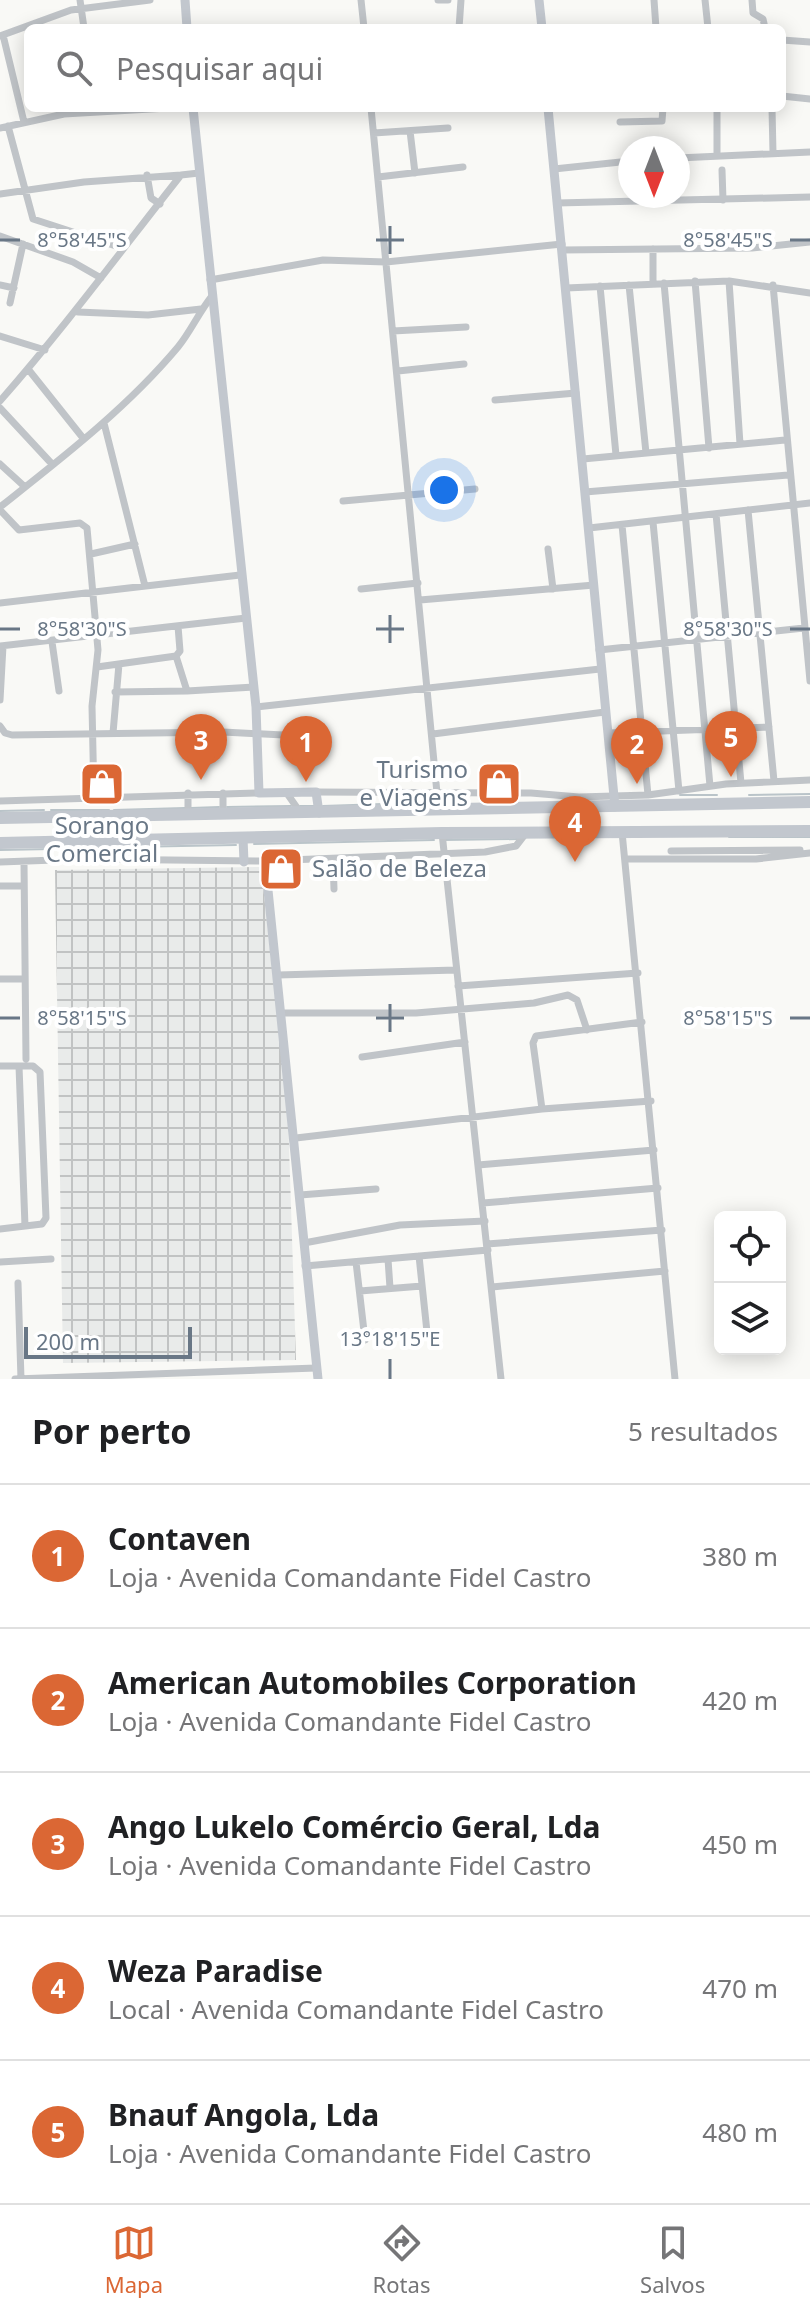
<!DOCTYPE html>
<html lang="pt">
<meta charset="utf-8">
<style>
:root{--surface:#fff;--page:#f6f6f6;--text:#202124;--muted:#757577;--line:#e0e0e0;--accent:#db6734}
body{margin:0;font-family:"Noto Sans",sans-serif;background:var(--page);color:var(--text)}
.controls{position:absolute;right:24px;bottom:24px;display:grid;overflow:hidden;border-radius:12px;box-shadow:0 4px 20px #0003}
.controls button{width:72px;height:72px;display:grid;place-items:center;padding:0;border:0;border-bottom:2px solid var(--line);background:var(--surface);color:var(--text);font:40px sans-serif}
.compass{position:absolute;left:618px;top:136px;width:72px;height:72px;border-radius:50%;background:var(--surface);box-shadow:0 4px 20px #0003;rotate:180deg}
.scale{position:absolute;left:24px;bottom:20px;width:168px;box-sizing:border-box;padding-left:8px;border:4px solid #697786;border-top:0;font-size:22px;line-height:28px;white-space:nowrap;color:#697786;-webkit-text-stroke:6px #fff;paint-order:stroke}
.you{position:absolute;left:444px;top:490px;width:28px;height:28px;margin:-20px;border:6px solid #fff;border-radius:50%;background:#1a73e8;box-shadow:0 0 0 12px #1a73e833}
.badge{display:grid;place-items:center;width:52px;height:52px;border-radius:50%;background:var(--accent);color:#fff;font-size:26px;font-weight:700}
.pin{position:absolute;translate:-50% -66px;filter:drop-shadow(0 2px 4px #0008)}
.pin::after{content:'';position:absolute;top:42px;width:28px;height:24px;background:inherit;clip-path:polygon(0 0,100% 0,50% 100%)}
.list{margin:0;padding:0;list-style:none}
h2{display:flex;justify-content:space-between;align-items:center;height:104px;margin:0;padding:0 32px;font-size:34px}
h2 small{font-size:26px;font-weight:400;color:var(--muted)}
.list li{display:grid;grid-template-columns:52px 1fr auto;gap:24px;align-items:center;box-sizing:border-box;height:144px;padding:0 32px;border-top:2px solid var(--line)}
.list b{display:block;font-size:30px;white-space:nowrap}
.list p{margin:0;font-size:26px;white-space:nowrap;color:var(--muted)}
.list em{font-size:26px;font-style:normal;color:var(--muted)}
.icon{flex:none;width:44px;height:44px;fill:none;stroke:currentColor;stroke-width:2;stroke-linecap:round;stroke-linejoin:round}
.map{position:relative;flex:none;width:810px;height:1379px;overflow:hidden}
.search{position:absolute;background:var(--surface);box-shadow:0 4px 20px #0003;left:24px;right:24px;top:24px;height:88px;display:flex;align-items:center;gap:20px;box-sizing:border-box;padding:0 28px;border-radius:12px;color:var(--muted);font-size:30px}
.sheet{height:824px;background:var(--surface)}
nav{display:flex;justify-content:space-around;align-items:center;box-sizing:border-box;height:112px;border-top:2px solid var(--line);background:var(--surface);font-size:22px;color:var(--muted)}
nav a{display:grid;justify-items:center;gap:4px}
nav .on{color:var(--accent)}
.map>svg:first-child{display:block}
.industrial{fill:url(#industrial-grid)}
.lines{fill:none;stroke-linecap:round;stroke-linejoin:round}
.stream{stroke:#bac4c9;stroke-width:2}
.street{stroke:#c0c4c8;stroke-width:7}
.secondary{stroke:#c2c7ce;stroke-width:9}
.highway{stroke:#c2c7ce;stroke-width:12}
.ticks{fill:none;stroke:#697786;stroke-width:3}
.labels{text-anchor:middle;stroke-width:8;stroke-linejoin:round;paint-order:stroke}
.poi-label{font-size:24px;fill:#697786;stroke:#fff;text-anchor:end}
.ticks-label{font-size:20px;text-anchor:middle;fill:#697786;stroke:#fff;stroke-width:8;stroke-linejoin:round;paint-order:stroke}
</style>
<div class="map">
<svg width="810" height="1379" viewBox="0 0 810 1379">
<defs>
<pattern id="industrial-grid" width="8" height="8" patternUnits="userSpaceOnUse" patternTransform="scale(2)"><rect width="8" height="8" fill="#e9ebea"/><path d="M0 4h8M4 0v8" fill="none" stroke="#c1c3c3"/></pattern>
</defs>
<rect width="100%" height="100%" fill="#f9f9f6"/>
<path class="industrial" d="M261,867L288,1115L296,1360L63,1363L55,870Z"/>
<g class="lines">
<path class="stream" d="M680,795H717
M749,795L810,794
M394,804H417
M300,806H314
M323,806L383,804
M227,807L291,806
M191,808L219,807
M51,810H109
M114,810L185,808
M0,811L44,810
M729,837H810
M444,840L518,839
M254,844L434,840
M73,848L236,845
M0,850L52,849"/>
<path class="street" d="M80,0L84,28
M361,0L364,28
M438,0H448
M654,0L656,28
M705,0L708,28
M752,0L753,13L763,19L765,28
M459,28L461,0
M3,35L24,122
M0,36L71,10L150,0
M782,40L810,42
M782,96L810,99
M371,108L437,793
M772,108L773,153
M620,122L662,121L663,108
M8,126L33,219L122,248
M0,128L64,114L168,108
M410,131L415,173
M374,133L448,128
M717,155V108
M678,158L810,152
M554,169L630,161
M722,170L723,200
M147,175L151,198L160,204
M378,177L463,167
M0,194L84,182L181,175
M557,203L810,197
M0,236L73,262L101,278
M562,250L752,248L810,242
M210,280L323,260L386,262L562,244
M695,281L709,448
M729,281L740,444
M664,283L710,786
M653,284V249
M0,285L14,288
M629,285L646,453
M773,285L810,681
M600,286L616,455
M566,288L729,281L810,293
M10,303L23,244
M78,312L148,315L201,309
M393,331L466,327
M0,336L45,350
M28,369L83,438
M398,371L464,364
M495,400L576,393
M0,401C64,328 121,251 181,175L199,173
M0,408L52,464
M104,423L145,586
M583,459L785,440
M0,464L25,487
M585,492L788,475
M343,501L475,489
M0,507C62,458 127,408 178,347C191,331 199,312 212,296
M0,510L19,530L80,523L87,528L98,650L92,706L94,798
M748,510L774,781
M716,514L741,783
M653,522L679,791
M622,525L648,795
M589,528L810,503
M548,549L553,589
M91,554L135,544
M361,589L418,583
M420,600L594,585
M0,603L240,575
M52,642L59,691
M0,646L246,618
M599,650L804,628
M176,656L180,651L178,626
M97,667L176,656L187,691L115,692
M187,691L254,687
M0,700L3,646
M256,707L600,669
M0,726L5,733L12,735L223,732L303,736
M113,733L119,664
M608,733L769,727
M433,734L605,712
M286,792L300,812
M316,792L531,793L579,797L648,795L726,784L810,780
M188,793V815
M223,793V815
M0,801L259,793
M622,832L675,1379
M442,833L501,1379
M671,851L800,850
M333,859L334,889
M625,859H756L810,853
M0,862L83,859L265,861L485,852L516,846L526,833
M24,862L26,1059
M0,886H24
M278,975L456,970
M0,979H25
M458,986L638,973
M282,1013H416L534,1003L568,995L577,1000L587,1030
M362,1057L465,1042
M0,1066H33L40,1072L46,1218L42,1224L0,1229
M19,1066L25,1226
M542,1109L533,1043L536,1036L642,1022
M296,1138L542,1109L651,1101
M478,1165L654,1150
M300,1195L376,1189
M483,1203L658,1188
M304,1243L400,1225L485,1221
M487,1244L662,1230
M419,1256L427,1332
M388,1259L390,1288
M0,1262L51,1259
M356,1262L365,1340
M305,1266L488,1250
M18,1283L21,1379
M492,1287L665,1271
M360,1291L422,1286
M15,1379L316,1368"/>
<path class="secondary" d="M185,0L187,28
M539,0L542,28
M193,108L256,707L259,793L316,792L319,813
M548,108L615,807
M243,838L244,862
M265,861L318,1379"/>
<path class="highway" d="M0,818L810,802
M0,843L442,833L810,831"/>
</g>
<path class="ticks" d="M390,226V254M0,240H20M376,240H404M790,240H810M390,615V643M0,629H20M376,629H404M790,629H810M390,1004V1032M0,1018H20M376,1018H404M790,1018H810M390,1359V1379"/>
<defs>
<g id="shop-square" transform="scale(2.3)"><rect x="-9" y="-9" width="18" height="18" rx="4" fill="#db6734" stroke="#fff"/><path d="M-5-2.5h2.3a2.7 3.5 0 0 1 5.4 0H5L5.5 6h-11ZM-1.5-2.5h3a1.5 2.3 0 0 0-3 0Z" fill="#fff"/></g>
</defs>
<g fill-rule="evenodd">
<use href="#shop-square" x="102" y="784"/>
<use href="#shop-square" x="499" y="784"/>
<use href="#shop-square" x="281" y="869"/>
</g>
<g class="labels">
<g class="poi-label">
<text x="468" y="778">Turismo<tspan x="468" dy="28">e Viagens</tspan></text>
<text x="102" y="834" text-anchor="middle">Sorango<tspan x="102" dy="28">Comercial</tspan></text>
<text x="312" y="877" text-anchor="start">Salão de Beleza</text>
</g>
</g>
<g class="ticks-label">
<text x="728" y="247">8°58'45"S</text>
<text x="82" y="247">8°58'45"S</text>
<text x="82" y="636">8°58'30"S</text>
<text x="728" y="636">8°58'30"S</text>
<text x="82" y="1025">8°58'15"S</text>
<text x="728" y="1025">8°58'15"S</text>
<text x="390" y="1346">13°18'15"E</text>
</g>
</svg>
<div class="controls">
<button><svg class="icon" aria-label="locate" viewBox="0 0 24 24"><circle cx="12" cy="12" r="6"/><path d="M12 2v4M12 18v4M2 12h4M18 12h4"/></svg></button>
<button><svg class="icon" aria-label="layers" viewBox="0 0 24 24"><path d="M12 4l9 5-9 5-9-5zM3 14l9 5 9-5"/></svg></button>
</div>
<svg class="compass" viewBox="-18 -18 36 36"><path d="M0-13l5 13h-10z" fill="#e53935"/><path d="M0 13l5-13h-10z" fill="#757577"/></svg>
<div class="scale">200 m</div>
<div class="you"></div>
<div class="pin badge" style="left:306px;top:782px">1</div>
<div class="pin badge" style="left:637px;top:784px">2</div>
<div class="pin badge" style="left:201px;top:780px">3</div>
<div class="pin badge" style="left:575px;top:862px">4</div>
<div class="pin badge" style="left:731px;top:777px">5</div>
<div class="search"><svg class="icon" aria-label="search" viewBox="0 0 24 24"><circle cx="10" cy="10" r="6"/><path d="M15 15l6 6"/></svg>Pesquisar aqui</div>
</div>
<section class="sheet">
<h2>Por perto<small>5 resultados</small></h2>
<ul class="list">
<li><span class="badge">1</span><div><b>Contaven</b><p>Loja · Avenida Comandante Fidel Castro</p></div><em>380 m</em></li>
<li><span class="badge">2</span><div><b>American Automobiles Corporation</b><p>Loja · Avenida Comandante Fidel Castro</p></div><em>420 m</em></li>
<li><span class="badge">3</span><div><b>Ango Lukelo Comércio Geral, Lda</b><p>Loja · Avenida Comandante Fidel Castro</p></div><em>450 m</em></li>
<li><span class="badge">4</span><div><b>Weza Paradise</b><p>Local · Avenida Comandante Fidel Castro</p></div><em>470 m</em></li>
<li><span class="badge">5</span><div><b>Bnauf Angola, Lda</b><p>Loja · Avenida Comandante Fidel Castro</p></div><em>480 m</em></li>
</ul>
</section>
<nav>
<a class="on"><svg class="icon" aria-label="map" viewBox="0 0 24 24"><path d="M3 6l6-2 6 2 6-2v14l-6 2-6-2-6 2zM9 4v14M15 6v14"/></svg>Mapa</a>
<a><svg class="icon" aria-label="directions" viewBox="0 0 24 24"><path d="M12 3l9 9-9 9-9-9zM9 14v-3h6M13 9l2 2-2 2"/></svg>Rotas</a>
<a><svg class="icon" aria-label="saved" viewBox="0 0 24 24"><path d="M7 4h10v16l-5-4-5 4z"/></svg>Salvos</a>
</nav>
